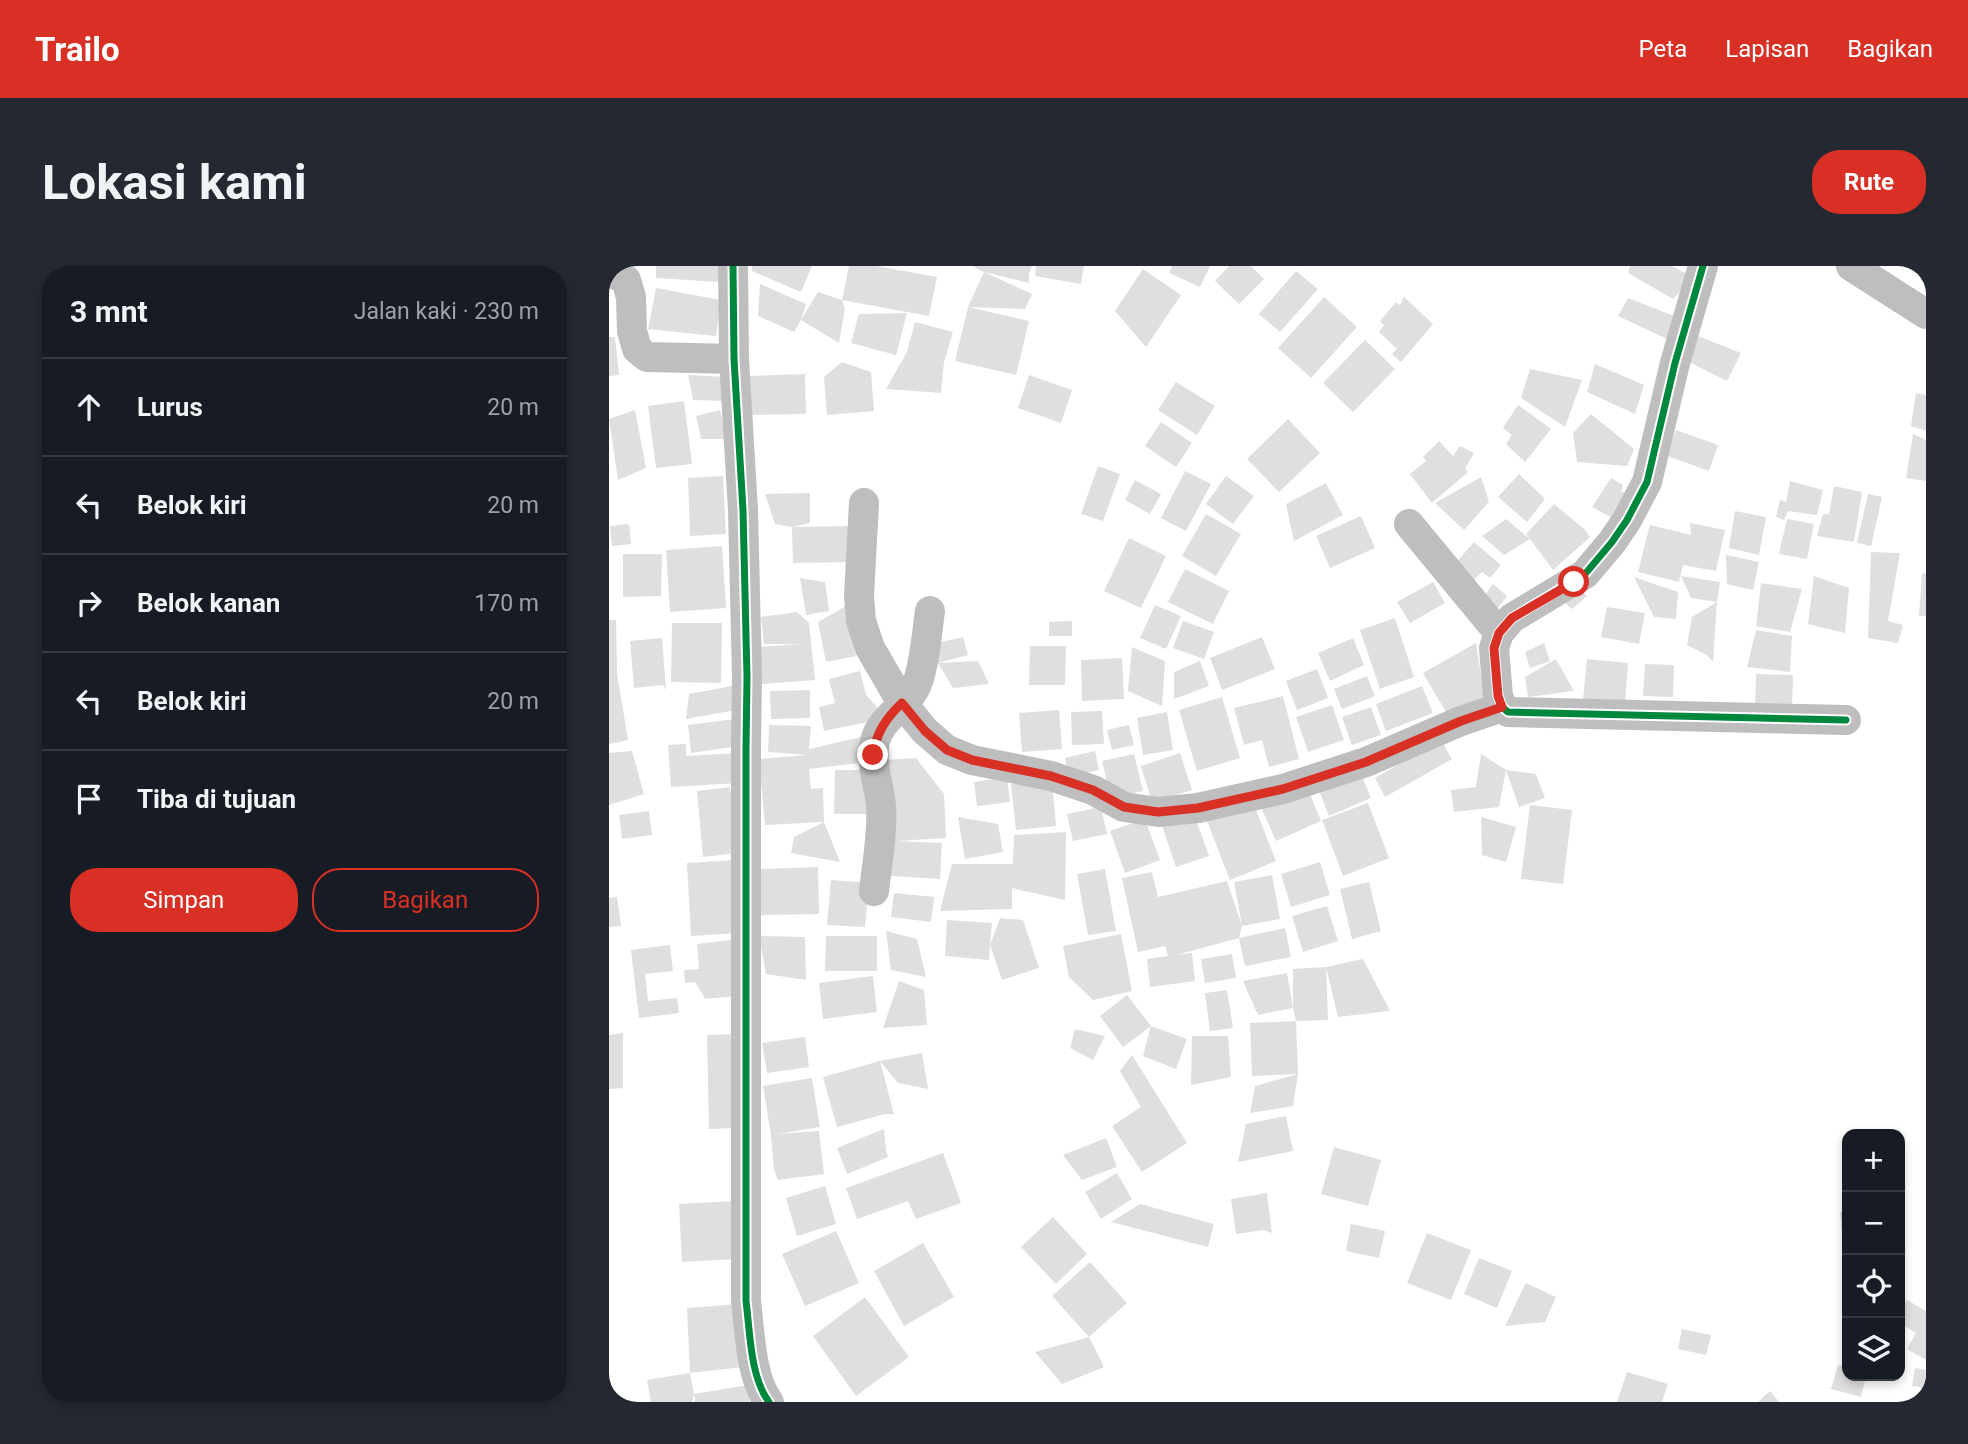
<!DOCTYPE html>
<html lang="id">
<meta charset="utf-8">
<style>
:root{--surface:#171b24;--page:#242831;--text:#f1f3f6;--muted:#9ea1a6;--line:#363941;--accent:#d93025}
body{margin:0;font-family:Roboto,sans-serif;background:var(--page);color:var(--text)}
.controls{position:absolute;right:21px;bottom:21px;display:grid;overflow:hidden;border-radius:14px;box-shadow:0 4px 10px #0003}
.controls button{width:63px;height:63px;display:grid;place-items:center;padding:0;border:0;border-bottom:2px solid var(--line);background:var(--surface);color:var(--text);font:35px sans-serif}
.stop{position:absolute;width:21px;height:21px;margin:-16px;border:5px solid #d93025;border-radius:50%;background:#fff}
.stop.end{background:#d93025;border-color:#fff;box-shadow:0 2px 7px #0008}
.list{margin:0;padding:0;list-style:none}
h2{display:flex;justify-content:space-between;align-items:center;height:91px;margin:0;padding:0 28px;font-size:30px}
h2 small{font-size:23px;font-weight:400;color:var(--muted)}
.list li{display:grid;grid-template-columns:46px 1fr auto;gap:21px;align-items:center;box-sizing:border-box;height:98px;padding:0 28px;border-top:2px solid var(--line)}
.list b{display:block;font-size:26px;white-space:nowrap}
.list em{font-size:23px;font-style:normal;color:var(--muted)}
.actions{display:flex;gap:14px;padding:21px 28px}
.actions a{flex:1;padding:16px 0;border:2px solid var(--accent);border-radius:28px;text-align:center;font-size:24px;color:var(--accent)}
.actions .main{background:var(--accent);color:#fff}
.icon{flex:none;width:38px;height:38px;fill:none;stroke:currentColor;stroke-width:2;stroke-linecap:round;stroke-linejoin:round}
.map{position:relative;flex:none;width:1317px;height:1136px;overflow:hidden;border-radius:28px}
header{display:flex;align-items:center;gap:42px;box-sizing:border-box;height:98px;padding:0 35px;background:var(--accent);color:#fff}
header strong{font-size:33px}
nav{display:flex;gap:38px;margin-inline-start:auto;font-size:24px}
.intro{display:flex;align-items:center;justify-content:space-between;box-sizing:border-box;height:168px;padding:0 42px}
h1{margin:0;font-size:49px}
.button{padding:18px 32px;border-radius:28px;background:var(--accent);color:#fff;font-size:24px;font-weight:700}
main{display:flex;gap:42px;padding:0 42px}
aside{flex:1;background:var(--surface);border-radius:28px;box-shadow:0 4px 10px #0003}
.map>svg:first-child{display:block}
.building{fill:#dfdfdf}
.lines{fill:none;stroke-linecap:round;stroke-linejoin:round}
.minor{stroke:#bebebe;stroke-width:30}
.cycleway-casing{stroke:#fff;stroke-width:11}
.cycleway{stroke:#00873e;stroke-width:7}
.route{stroke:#d93025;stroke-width:9}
</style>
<header>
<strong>Trailo</strong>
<nav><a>Peta</a><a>Lapisan</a><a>Bagikan</a></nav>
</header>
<div class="intro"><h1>Lokasi kami</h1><a class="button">Rute</a></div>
<main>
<aside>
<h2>3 mnt<small>Jalan kaki · 230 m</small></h2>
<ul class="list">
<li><svg class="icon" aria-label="ahead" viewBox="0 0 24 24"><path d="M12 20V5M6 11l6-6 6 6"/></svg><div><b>Lurus</b></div><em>20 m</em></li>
<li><svg class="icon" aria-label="left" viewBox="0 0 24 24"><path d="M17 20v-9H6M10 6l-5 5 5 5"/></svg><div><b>Belok kiri</b></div><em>20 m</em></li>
<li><svg class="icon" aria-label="right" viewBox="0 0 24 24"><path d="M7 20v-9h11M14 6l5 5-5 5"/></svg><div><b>Belok kanan</b></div><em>170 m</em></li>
<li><svg class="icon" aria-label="left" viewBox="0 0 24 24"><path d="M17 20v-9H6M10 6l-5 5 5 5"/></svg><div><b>Belok kiri</b></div><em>20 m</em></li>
<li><svg class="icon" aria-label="arrive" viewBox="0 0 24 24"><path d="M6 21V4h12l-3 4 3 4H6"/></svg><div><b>Tiba di tujuan</b></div></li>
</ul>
<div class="actions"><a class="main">Simpan</a><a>Bagikan</a></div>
</aside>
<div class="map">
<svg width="1317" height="1136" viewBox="0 0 1317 1136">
<rect width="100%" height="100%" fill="#fff"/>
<path class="building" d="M47,0H111L110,16L47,12Z
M143,0H203L192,26L143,5Z
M240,0H267L328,11L320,50L233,34L236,43L230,77L192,54L209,26L233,34Z
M363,0H423L420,8V17L375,6Z
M427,0H475L472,18L426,10Z
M563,0H601L591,21L560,7Z
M620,0H642L655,13L630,38L606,15Z
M1021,0H1063L1085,12L1064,33L1019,7Z
M534,3L572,29L537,81L506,45Z
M687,5L709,23L671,66L650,48Z
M375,6L423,28L416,43L359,41L420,55L407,109L346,95L359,41Z
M151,18L197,38L192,54L185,66L149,50Z
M47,22L112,34L107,70L39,63Z
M715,31L748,61L702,112L669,82Z
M795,31L824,58L792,96L783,88L788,83L770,66L775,59L771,55L787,36L791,39Z
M1019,32L1065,50L1058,73L1009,50Z
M298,47L287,89L242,77L250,48Z
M306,56L344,66L335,96L332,127L277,123L298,86Z
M1089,70L1132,87L1118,115L1078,95Z
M0,71H6L10,109L0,110Z
M756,74L786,103L744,146L714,117Z
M233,96L262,106L265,145L218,149L215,111Z
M986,98L1035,119L1026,148L978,126Z
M921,103L973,114L956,161L912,132Z
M196,108L197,148L142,149L141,110Z
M79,109L116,111L117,135L84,134Z
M420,109L463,124L452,157L409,142Z
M567,116L606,140L588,169L549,144Z
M1307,127L1317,129V165L1302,160Z
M75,135L83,198L47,202L39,140Z
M909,139L942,163L916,196L897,178L903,169L894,162Z
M26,144L37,202L9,214L0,153Z
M111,144L118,173H92L87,150Z
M982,148L1025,183L1018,200L968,196L964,167Z
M679,153L711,187L670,226L638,193Z
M552,156L583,177L567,201L536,180Z
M1067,164L1109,179L1100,205L1058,190Z
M1304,168L1317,174V215L1297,212Z
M830,175L844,190L851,180L865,187L856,203L859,206L823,237L801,208L817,195L814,191Z
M489,200L511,208L494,255L472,248Z
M576,205L602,218L577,265L552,252Z
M910,208L936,233L918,256L889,231Z
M114,210L117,268L81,270L79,212Z
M617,210L645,230L624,258L597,238Z
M872,211L880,236L855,264L826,237Z
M1002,212L1014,219L1012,225L1024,231L1007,254L983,241Z
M526,214L552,228L541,248L516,234Z
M1181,215L1214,224L1208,249L1179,245L1175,254L1167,251L1171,234L1177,236Z
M717,217L734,249L685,275L677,238Z
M1225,220L1253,226L1245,276L1208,270L1214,248H1220Z
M201,227V257L183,261L240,260L241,296L184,297L183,261L166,258L156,228Z
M1259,228L1273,231L1262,280L1248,277Z
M945,238L975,263L981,271L944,304L921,273L895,289L873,270L897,253L921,273L917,268Z
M1126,245L1157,251L1150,289L1120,282Z
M597,248L632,268L607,310L573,290Z
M752,250L766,282L721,302L707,270Z
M1178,253L1205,258L1198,293L1170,288Z
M1081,257L1116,264L1107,305L1074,299L1070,316L1029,306L1041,259L1082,269Z
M20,258L22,278L3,280L1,260Z
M520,272L557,290L532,342L495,325Z
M865,276L892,299L881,312L873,306L857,322L840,305Z
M113,280L117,342L61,346L57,284Z
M1262,286L1291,287L1279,355L1294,359L1289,377L1259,372Z
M14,288H53L52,330L14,331Z
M1117,289L1150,296L1144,324L1118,318Z
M576,303L620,325L604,358L559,336Z
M1313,307L1317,308V350H1310Z
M1072,310L1111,316L1108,336L1082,332Z
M1205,310L1240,322L1236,367L1199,358Z
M1025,311L1069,326L1067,353L1045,351Z
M191,312L216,316L220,345L197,349Z
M824,316L836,337L801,357L788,336Z
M1152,317L1193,323L1181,366L1147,360Z
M884,318L898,330L888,343L873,333Z
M969,321L978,330L963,343L957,338Z
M1108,336L1104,396L1098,389L1078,379L1083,351Z
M546,339L572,350L557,383L531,372Z
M237,340L247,390L217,396L209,356Z
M998,341L1036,347L1030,378L992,371Z
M188,346L200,357L206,414L152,418L149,381L192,378H155L152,351Z
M786,352L805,411L771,423L751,364Z
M0,354H7L8,407L19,474L0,478Z
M463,355V370H440V356Z
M574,355L605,366L595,393L564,382Z
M63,357H113L112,417L62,416Z
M1147,364L1183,370L1181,406L1138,401Z
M354,371L359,389L329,397L369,395L380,418L344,422L329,397L324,378Z
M653,371L666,403L613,424L601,392Z
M53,372L57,424L54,419L25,422L21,375Z
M744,372L755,399L721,415L709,387Z
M867,377L876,435L841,453L814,407Z
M935,377L941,395L921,402L916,386Z
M421,380H457L456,419H420Z
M523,381L556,395L553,440L519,425Z
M513,392L515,433L473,435L472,394Z
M947,393L965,425L919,431L916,411Z
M978,393L1019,397L1016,437L974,434Z
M591,395L600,420L565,433V406Z
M1036,398L1065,399L1064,431L1034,430Z
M708,403L719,432L688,444L677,415Z
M251,405L257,429L278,452L215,465L210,441L226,437L220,413Z
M1147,408L1184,409L1183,446L1146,445Z
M758,410L766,430L733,443L725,423Z
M123,420L127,444L77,453L80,428Z
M813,420L824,447L777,465L767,438Z
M201,424V452L162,453L161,425Z
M674,430L690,493L660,501L653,474L635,479L625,442Z
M613,431L631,492L588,505L570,444Z
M723,439L735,474L699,486L687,451Z
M762,441L772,469L743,479L733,451Z
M450,444L453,483L413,486L410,447Z
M493,445L495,478L463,479L462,446Z
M558,446L564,484L534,489L528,452Z
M126,453L130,480L82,487L79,459Z
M160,459L202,460L200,483L257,470L258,496L200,503L202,523L214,522L215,556L156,559L150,493L199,489L159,486Z
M520,459L525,479L503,484L498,464Z
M832,474L843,493L776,531L766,512Z
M77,478V490L128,487L130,517L62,521L59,479Z
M23,485L35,528L0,539V487Z
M486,485L490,504L460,511L456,492Z
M571,487L583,524L543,536L532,500Z
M525,488L534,525L502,532L493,495Z
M872,488L897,504L927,508L936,532L910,541L897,504L890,541L845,546L842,524L867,521Z
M307,492L335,528L337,572L288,575L333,577L331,613L282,610L275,494Z
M749,500L762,532L720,550L707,517Z
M226,504H263L262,548H225Z
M398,511L401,536L368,540L365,516Z
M443,514L447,560L407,564L402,518Z
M697,519L712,555L667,575L651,539Z
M121,521L128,587L94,591L88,525Z
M644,536L667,595L621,614L598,555Z
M759,537L780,592L734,610L713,554Z
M921,539L963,544L954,618L912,613Z
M492,541L498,568L464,575L458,548Z
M40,545L43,569L13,573L10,549Z
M585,548L600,590L567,601L553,560Z
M349,551L389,558L394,586L356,593Z
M872,551L907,561L897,596L873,589Z
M536,553L551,594L516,607L501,565Z
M215,556L231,596L182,587L185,571Z
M457,566L456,634L403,622V643L331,645L343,598H404L405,569Z
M126,594L130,667L82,670L78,597Z
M711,596L721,629L682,641L672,608Z
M209,601L210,648L151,649L150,603Z
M496,603L507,665L479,669L468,608Z
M543,606L549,631L618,615L633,660L625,616L663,609L671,653L633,660L630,672L676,662L682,691L636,700L630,672L567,689L583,687L586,715L541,721L538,693L559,690L556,680L529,686L513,612Z
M222,614L260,617L256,661L218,659Z
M760,616L772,665L743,673L731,623Z
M285,627L325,631L322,656L282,651Z
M8,631L12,660L0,661V632Z
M718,640L729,675L694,686L683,650Z
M391,652L414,654L430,702L393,714L381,679L380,694L336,690L338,654L383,657L381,679Z
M277,665L308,673L317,711L282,704Z
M512,668L523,725L484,734L460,711L454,680Z
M150,670L196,671L197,714L157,708Z
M217,670H268V705H216Z
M123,674L128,730L96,733L86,716L76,717L75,704L90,703L88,678Z
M61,679L64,705L36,708L39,735L68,732L70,747L30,752L22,684Z
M623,688L627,712L596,717L592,693Z
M754,693L781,745L729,751L717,701L719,754L687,755L684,742V703L717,701Z
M678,707L684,742L649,749L634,715Z
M264,710L268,746L214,753L210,717Z
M290,715L315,724L318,759L274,762Z
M618,724L624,762L601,765L596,727Z
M518,729L542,760L514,781L491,750Z
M687,755L689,808L684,840L641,847L646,820L689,808L643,810L641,757Z
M542,760L578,773L567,803L534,790Z
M466,763L496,770L484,794L461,782Z
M14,767V822L0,823V769Z
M125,768L128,862L100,863L98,769Z
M583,770H619L622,811L582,819Z
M196,771L200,801L158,807L153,777Z
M313,787L319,823L289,817L271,795L285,848H276L228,861L214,811L271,795Z
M523,789L578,877L533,906L503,860L532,841L511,805Z
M203,812L211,861L168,868L210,865L215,908L169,914L165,904L162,869L154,820Z
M677,850L684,885L629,896L637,858Z
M275,863L277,885L279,891L238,908L228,882Z
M497,872L508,901L473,914L454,889Z
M725,881L772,894L759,940L712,928Z
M334,887L352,937L307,953L299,935L248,953L237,922Z
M508,907L523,933L492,953L476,926Z
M216,920L227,958L188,970L177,932Z
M658,927L663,967L655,964L627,968L622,933Z
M124,935L127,993L73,996L70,938Z
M531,938L605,958L599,981L502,956Z
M1238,945V975H1234L1231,946Z
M444,951L478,988L447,1018L412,981Z
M742,958L776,965L770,992L737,985Z
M227,965L250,1017L196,1040L173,988Z
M818,967L862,984L842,1034L798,1017Z
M314,977L345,1031L295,1060L265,1005Z
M870,992L903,1005L888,1042L855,1028Z
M481,996L518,1037L480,1071L443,1030Z
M917,1017L947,1031L936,1056L896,1060Z
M256,1031L300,1091L247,1130L204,1070Z
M1298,1034L1317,1045V1094L1298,1083L1307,1067L1291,1057V1047Z
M129,1038L134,1101L81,1107L78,1042Z
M1073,1063L1102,1069L1097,1089L1069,1083Z
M480,1071L495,1101L453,1118L426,1086Z
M1229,1099L1238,1101V1110H1257L1252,1131L1222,1123Z
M1306,1102L1317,1104V1122L1303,1120Z
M1018,1106L1059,1118L1053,1136H1008Z
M81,1107L85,1128L139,1119L141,1136H86L85,1128L83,1136H42L38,1114Z
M1161,1125L1170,1136H1149Z"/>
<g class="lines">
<path class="minor" d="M124,0L125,93L134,244L138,411L137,482V1035C141,1065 141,1111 160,1136
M1094,0L1066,97L1038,216L1018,254L1003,276L976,308L903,352L890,367L885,382L889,430L893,441L899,446L1237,454
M1242,0L1317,48
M0,5L17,14L22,31L23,65L28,83L38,91L125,93
M255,237L250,330L252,355L261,382L293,437L316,465L338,484L363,494L442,510L484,524L515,541L549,546L589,542L674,523L757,496L852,455L893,441
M800,258L890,367
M265,625C268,597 274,567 272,539C270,518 261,497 266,475C272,452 294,443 305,424C315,408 318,365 321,345"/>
<g class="cycleway-casing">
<path id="cycleway" d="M124,0L125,93L134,244L138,411L137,482V1035C141,1065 141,1111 160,1136
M1094,0L1066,97L1038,216L1018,254L1003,276L976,308L903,352L890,367L885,382L889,430L893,441L899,446L1237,454"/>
</g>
<use href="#cycleway" class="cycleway"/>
</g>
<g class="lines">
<path class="route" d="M264,489C267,467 277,452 293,437L316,465L338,484L363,494L442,510L484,524L515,541L549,546L589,542L674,523L757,496L852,455L893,441L889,430L885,382L890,367L903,352L965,316"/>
</g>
</svg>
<div class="controls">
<button>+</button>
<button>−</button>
<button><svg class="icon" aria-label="locate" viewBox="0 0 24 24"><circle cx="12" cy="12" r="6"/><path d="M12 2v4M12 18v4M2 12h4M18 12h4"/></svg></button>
<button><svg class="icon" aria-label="layers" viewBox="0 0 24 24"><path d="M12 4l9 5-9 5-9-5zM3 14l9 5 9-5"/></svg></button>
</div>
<div class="stop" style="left:965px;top:316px"></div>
<div class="stop end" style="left:264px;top:489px"></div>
</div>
</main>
